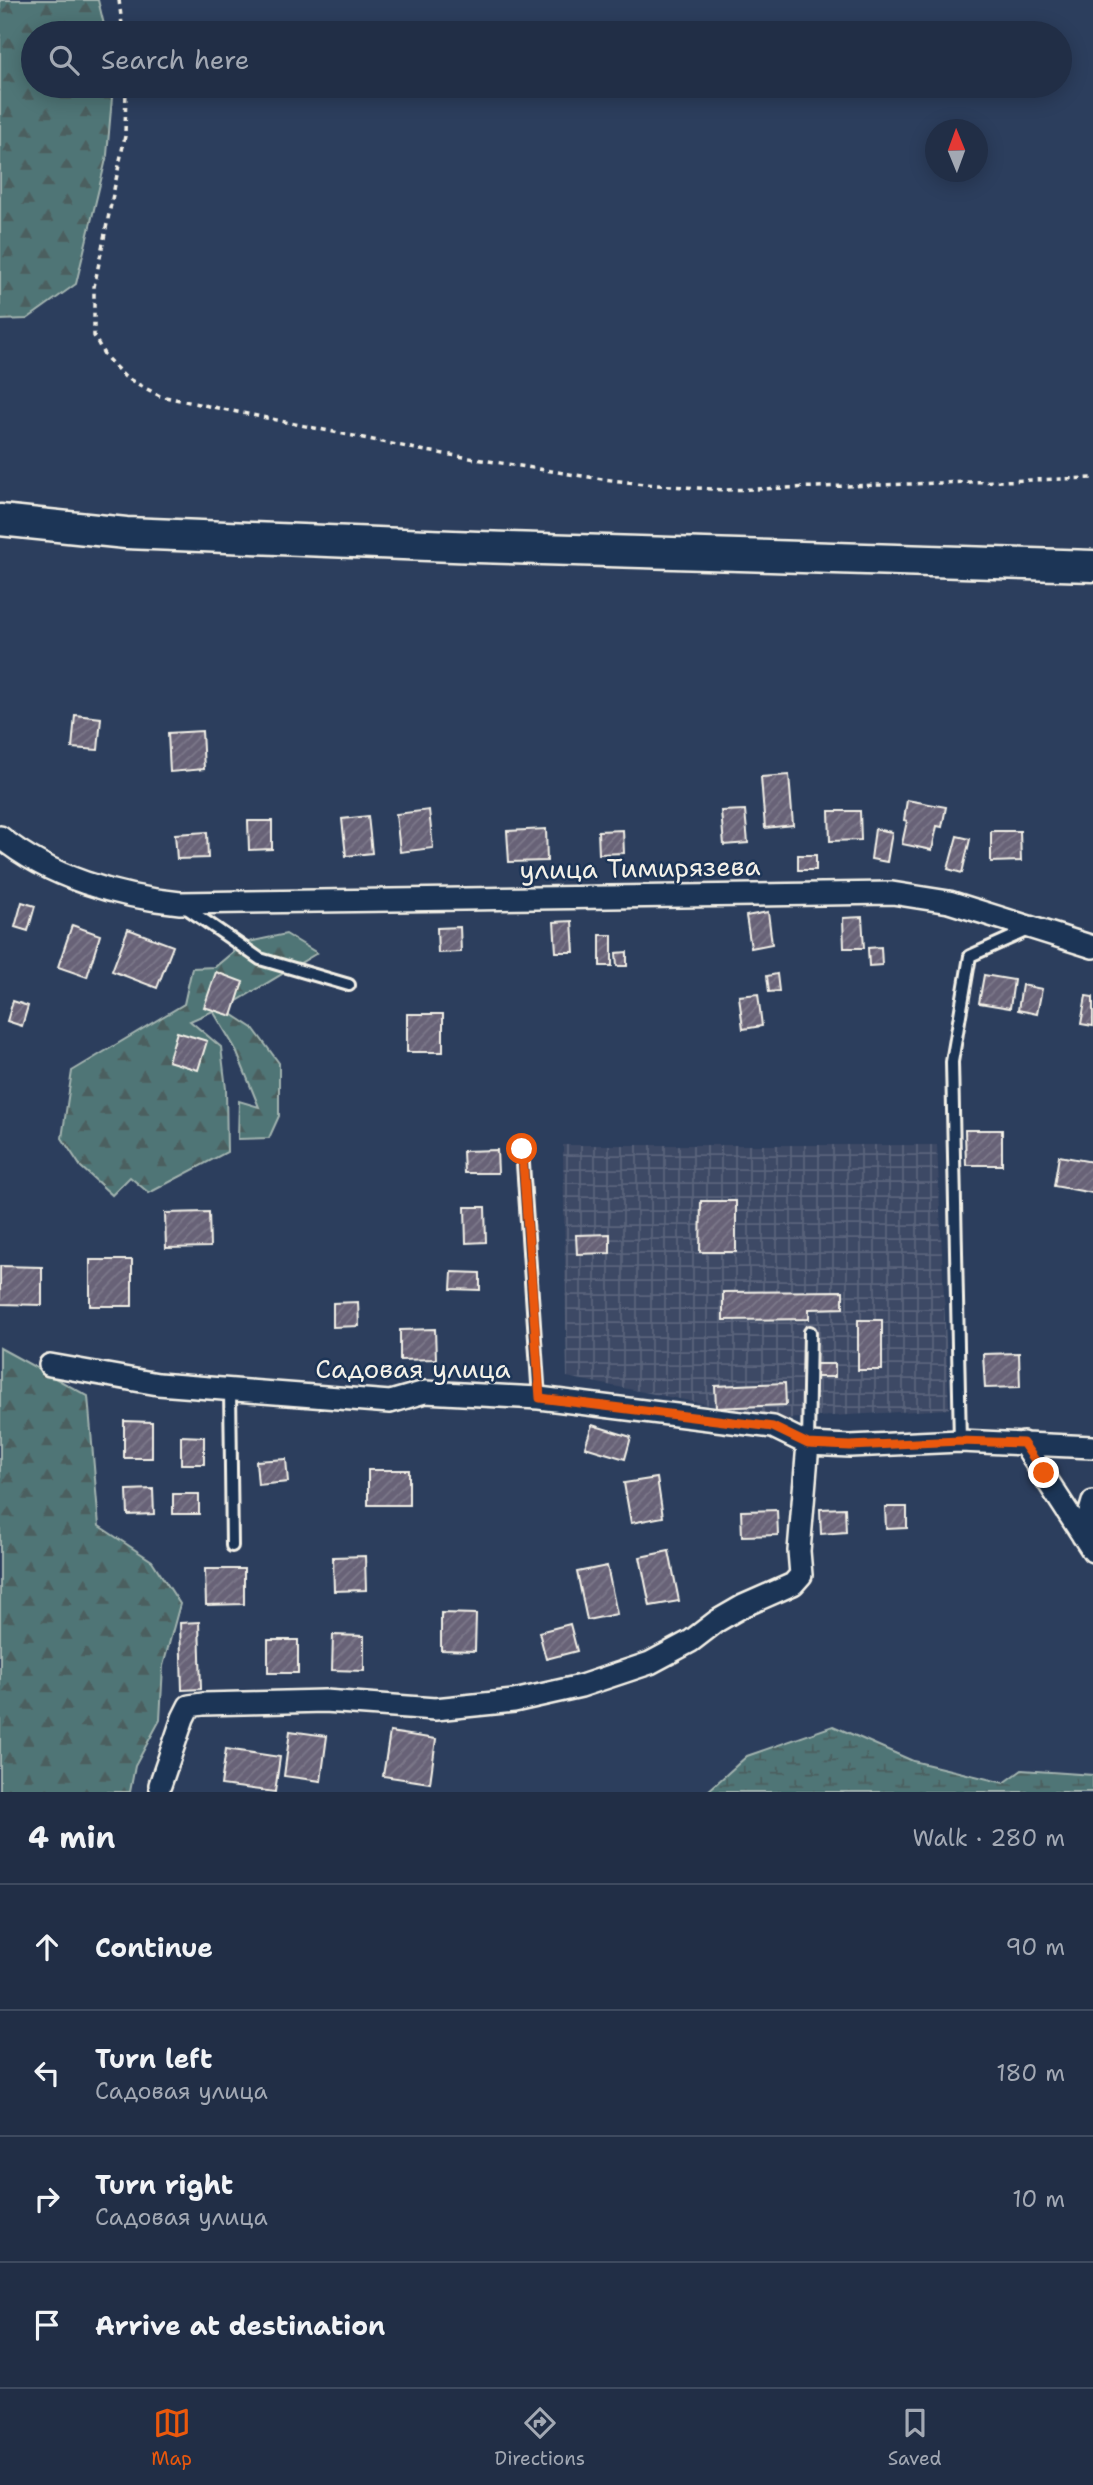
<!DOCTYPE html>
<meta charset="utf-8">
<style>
:root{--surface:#212e46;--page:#29364d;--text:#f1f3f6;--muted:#a2a8b3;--line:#3e4a5f;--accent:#ea580c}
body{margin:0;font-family:"Shantell Sans",sans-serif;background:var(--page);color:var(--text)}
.compass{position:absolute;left:925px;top:119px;width:63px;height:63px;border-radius:50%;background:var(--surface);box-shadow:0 4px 18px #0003;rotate:359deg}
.stop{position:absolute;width:21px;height:21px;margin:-16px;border:5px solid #ea580c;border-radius:50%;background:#fff}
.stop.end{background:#ea580c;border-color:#fff;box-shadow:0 2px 7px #0008}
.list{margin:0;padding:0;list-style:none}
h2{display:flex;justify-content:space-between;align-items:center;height:91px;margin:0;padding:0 28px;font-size:30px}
h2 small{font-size:23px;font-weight:400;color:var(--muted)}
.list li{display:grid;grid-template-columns:46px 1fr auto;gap:21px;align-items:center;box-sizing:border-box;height:126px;padding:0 28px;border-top:2px solid var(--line)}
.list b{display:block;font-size:26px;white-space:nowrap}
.list p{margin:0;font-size:23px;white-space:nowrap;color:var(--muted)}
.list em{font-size:23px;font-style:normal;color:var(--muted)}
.icon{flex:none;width:38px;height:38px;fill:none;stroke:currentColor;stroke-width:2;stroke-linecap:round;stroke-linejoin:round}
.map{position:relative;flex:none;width:1093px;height:1792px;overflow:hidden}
.search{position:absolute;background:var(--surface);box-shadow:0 4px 18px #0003;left:21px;right:21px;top:21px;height:77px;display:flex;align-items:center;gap:18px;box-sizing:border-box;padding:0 24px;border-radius:38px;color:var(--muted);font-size:26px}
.sheet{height:595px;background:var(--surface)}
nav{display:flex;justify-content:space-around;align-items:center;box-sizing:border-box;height:98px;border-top:2px solid var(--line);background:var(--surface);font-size:19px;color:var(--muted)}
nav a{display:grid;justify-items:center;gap:4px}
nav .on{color:var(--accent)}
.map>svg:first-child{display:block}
.industrial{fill:url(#industrial-grid)}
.forest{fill:url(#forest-firs);stroke:#a2b3af;stroke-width:2}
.wetland{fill:url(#wetland-marsh);stroke:#a2b3af;stroke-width:2}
.building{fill:url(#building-hatch);stroke:#f4f1e8;stroke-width:2}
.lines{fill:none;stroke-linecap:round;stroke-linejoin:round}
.service-casing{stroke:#f4f1e8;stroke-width:16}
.minor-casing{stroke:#f4f1e8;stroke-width:26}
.secondary-casing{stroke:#f4f1e8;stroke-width:35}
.path{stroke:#f4f1e8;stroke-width:3.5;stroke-dasharray:5 5;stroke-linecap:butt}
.service{stroke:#1d3557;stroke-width:10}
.minor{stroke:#1d3557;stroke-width:21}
.secondary{stroke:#1d3557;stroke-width:30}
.route{stroke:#ea580c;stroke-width:9}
.labels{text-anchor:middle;stroke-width:5;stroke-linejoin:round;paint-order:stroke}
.street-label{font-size:26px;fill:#f4f1e8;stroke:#1d3557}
</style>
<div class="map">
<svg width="1093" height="1792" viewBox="0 0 1093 1792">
<defs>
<pattern id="industrial-grid" width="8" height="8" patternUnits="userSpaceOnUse" patternTransform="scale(1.75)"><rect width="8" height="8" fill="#3e4965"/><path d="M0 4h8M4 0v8" fill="none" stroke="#5a647b"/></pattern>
<pattern id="forest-firs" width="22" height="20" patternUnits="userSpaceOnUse" patternTransform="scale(1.75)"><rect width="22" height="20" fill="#507576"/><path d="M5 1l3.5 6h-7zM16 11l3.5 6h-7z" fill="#4c5e5e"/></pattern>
<pattern id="wetland-marsh" width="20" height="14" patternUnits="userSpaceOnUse" patternTransform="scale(1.75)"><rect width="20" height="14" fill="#507576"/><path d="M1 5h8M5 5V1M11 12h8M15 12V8" fill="none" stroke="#4c5e5e"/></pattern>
<pattern id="building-hatch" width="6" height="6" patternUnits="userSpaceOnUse" patternTransform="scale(1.75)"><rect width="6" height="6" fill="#676277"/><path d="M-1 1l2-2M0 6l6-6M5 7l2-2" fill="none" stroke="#7d798a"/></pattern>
</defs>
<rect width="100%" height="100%" fill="#2c3e5d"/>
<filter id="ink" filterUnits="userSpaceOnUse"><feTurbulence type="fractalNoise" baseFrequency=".0143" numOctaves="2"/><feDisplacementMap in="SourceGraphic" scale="14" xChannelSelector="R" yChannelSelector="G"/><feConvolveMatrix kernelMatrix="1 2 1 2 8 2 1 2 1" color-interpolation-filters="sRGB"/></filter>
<g filter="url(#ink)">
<path class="industrial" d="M563,1145H937L949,1409L782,1419L567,1377Z"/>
<path class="forest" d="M0,0H98L106,33H33V86H113L107,155L76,284L27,319L0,320Z
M286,934L317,953L224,1009L253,1028L279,1063V1116L269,1138L238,1139L239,1101L259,1107L235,1048L213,1011L190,1021L221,1047L226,1089L227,1152L149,1193L130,1177L112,1195L81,1167L62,1138L72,1071L184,1004L192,968L215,967L244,943Z
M0,1348L88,1396L99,1526L152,1561L180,1604L163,1666L160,1720L135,1766L130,1792H0Z"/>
<path class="wetland" d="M833,1726L913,1761L1004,1783L1022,1770L1093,1775V1792H707L747,1756Z"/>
<path class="building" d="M75,715L101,718L98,750L72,748Z
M202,731L204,769L170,772L168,733Z
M789,775L793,825L765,828L761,777Z
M907,800L946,807L942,827L937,826L932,850L902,844L907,821L904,820Z
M429,810L433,848L400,852L396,814Z
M745,810L748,843L724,845L721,811Z
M829,811H860L861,840L830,841Z
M368,816L372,853L346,856L342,819Z
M248,821H272V849L249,850Z
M546,829L547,861L509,862L507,831Z
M875,829L892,832L887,862L871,859Z
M623,830L624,853L599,854L598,831Z
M991,831H1020L1021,861L991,862Z
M207,832L208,858L177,859L175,834Z
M957,836L970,839L962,873L948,869Z
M798,855H816V870H798Z
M22,902L35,906L28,931L15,927Z
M768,912L772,944L751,948L746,916Z
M862,917L864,948H844L843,918Z
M572,921L574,952H556L554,922Z
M72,925L100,935L87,977L58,967Z
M460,927L461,952L438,953L437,928Z
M128,929L173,946L157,988L112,971Z
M600,935H612V966H600Z
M881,947L882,965L869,966L868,948Z
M627,952V966H617L616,953Z
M216,972L243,982L232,1016L204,1007Z
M777,974L779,991L769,992L767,976Z
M984,975L1014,980L1010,1008L979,1003Z
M1022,985L1042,989L1037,1014L1018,1010Z
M758,994L762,1026L743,1029L739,996Z
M1086,996L1093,997V1026L1081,1024Z
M13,1001L28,1006L22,1026L7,1021Z
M407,1014H443V1052H407Z
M177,1032L207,1041L198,1070L168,1061Z
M965,1130H1002V1165H966Z
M497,1150L498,1173H464L463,1151Z
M1059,1156L1093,1162V1193L1054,1186Z
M701,1201H736V1252H700Z
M465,1207H485L486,1242L466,1243Z
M209,1212L210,1247L166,1248L165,1213Z
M610,1234V1253L577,1254L576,1235Z
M90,1260H132V1306H90Z
M0,1266L42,1267V1305L0,1304Z
M452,1272L480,1273V1290L451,1289Z
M843,1291V1308L809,1309V1319L723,1320V1292Z
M358,1302L359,1326L333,1327V1303Z
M858,1320H882V1370H858Z
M435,1329L436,1359L400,1360V1330Z
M1019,1353L1020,1387L985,1388L983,1354Z
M808,1364H835V1377H808Z
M785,1383L786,1405L716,1408L715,1386Z
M124,1421L152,1422V1458H124Z
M592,1425L631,1437L625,1459L585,1447Z
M181,1436L204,1437V1464H181Z
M286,1459L288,1482L258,1485L256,1461Z
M368,1470H409V1505H368Z
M657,1478L663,1517L631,1523L624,1483Z
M153,1489L154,1514L128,1515L127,1490Z
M173,1494H199V1514H173Z
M885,1507H907V1528L886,1529Z
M845,1508L846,1532L821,1534L820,1509Z
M777,1510L778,1535L742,1536L741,1511Z
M669,1551L679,1601L650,1606L640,1557Z
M365,1556L366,1590L334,1591L333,1557Z
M607,1566L617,1614L587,1620L577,1572Z
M205,1569H244V1604L206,1605Z
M441,1613L476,1614L475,1651L441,1650Z
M199,1622L201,1689L182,1690L180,1623Z
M570,1624L577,1651L546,1659L539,1632Z
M333,1635L364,1636V1671L332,1670Z
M268,1640H298V1673H268Z
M290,1731L327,1736L321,1781L284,1776Z
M390,1732L436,1739L430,1783L383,1776Z
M226,1749L280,1757L275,1792L221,1785Z"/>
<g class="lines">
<g class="service-casing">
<path id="service" d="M185,907L260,959L349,985
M522,1149L539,1398
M230,1390L232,1546
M960,1441L952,1062L970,956L1028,930
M808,1444L810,1332"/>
</g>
<g class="minor-casing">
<path id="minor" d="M0,837C49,877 118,897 180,903L892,893L949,902L1093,947
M50,1365L158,1384L390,1402L425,1392L539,1398L773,1427L808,1444L850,1446L960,1441L1093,1447
M1023,1443L1093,1551
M1083,1536L1093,1502
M160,1785L183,1718L189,1706L203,1704L325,1701L435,1709L514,1701L581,1686L650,1663L691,1641L717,1621L743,1606L793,1584L801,1575L799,1551L808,1444"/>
</g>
<g class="secondary-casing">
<path id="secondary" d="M0,520L126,533L478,547L1093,566"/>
</g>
<path class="path" d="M119,0L123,33
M126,86L125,136L94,287V336L105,356L125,377L160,396L426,451L595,478L644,484L725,490L1093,478"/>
<use href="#service" class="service"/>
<use href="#minor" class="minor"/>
<use href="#secondary" class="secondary"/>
</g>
</g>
<g class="lines" filter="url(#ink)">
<path class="route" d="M522,1149L540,1398L773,1427L808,1444L850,1446L960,1441L1023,1443L1044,1473"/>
</g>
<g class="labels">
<g class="street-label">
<text transform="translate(640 868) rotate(-1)" y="9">улица Тимирязева</text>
<text x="413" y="1378">Садовая улица</text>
</g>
</g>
</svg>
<svg class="compass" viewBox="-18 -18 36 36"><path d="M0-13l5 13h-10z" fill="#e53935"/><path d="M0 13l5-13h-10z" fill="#a2a8b3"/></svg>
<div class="stop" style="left:522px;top:1149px"></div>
<div class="stop end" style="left:1044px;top:1473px"></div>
<div class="search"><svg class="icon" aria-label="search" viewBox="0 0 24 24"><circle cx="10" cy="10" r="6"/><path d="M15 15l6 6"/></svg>Search here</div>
</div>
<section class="sheet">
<h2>4 min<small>Walk · 280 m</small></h2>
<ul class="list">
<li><svg class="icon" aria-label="ahead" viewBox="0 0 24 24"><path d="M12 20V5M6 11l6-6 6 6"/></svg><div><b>Continue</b></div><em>90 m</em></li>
<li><svg class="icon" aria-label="left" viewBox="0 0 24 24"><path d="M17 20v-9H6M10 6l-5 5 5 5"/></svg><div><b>Turn left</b><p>Садовая улица</p></div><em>180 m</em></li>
<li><svg class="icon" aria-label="right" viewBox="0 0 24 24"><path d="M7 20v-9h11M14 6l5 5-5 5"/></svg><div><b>Turn right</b><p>Садовая улица</p></div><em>10 m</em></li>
<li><svg class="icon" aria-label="arrive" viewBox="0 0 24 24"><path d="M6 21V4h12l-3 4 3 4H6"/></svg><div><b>Arrive at destination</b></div></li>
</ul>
</section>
<nav>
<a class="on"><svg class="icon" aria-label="map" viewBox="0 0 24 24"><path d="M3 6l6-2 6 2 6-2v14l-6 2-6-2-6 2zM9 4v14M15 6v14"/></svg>Map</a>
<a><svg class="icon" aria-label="directions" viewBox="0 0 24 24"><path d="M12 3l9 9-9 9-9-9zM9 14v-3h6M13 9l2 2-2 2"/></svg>Directions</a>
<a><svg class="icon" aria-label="saved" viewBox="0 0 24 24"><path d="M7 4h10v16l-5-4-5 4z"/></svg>Saved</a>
</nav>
